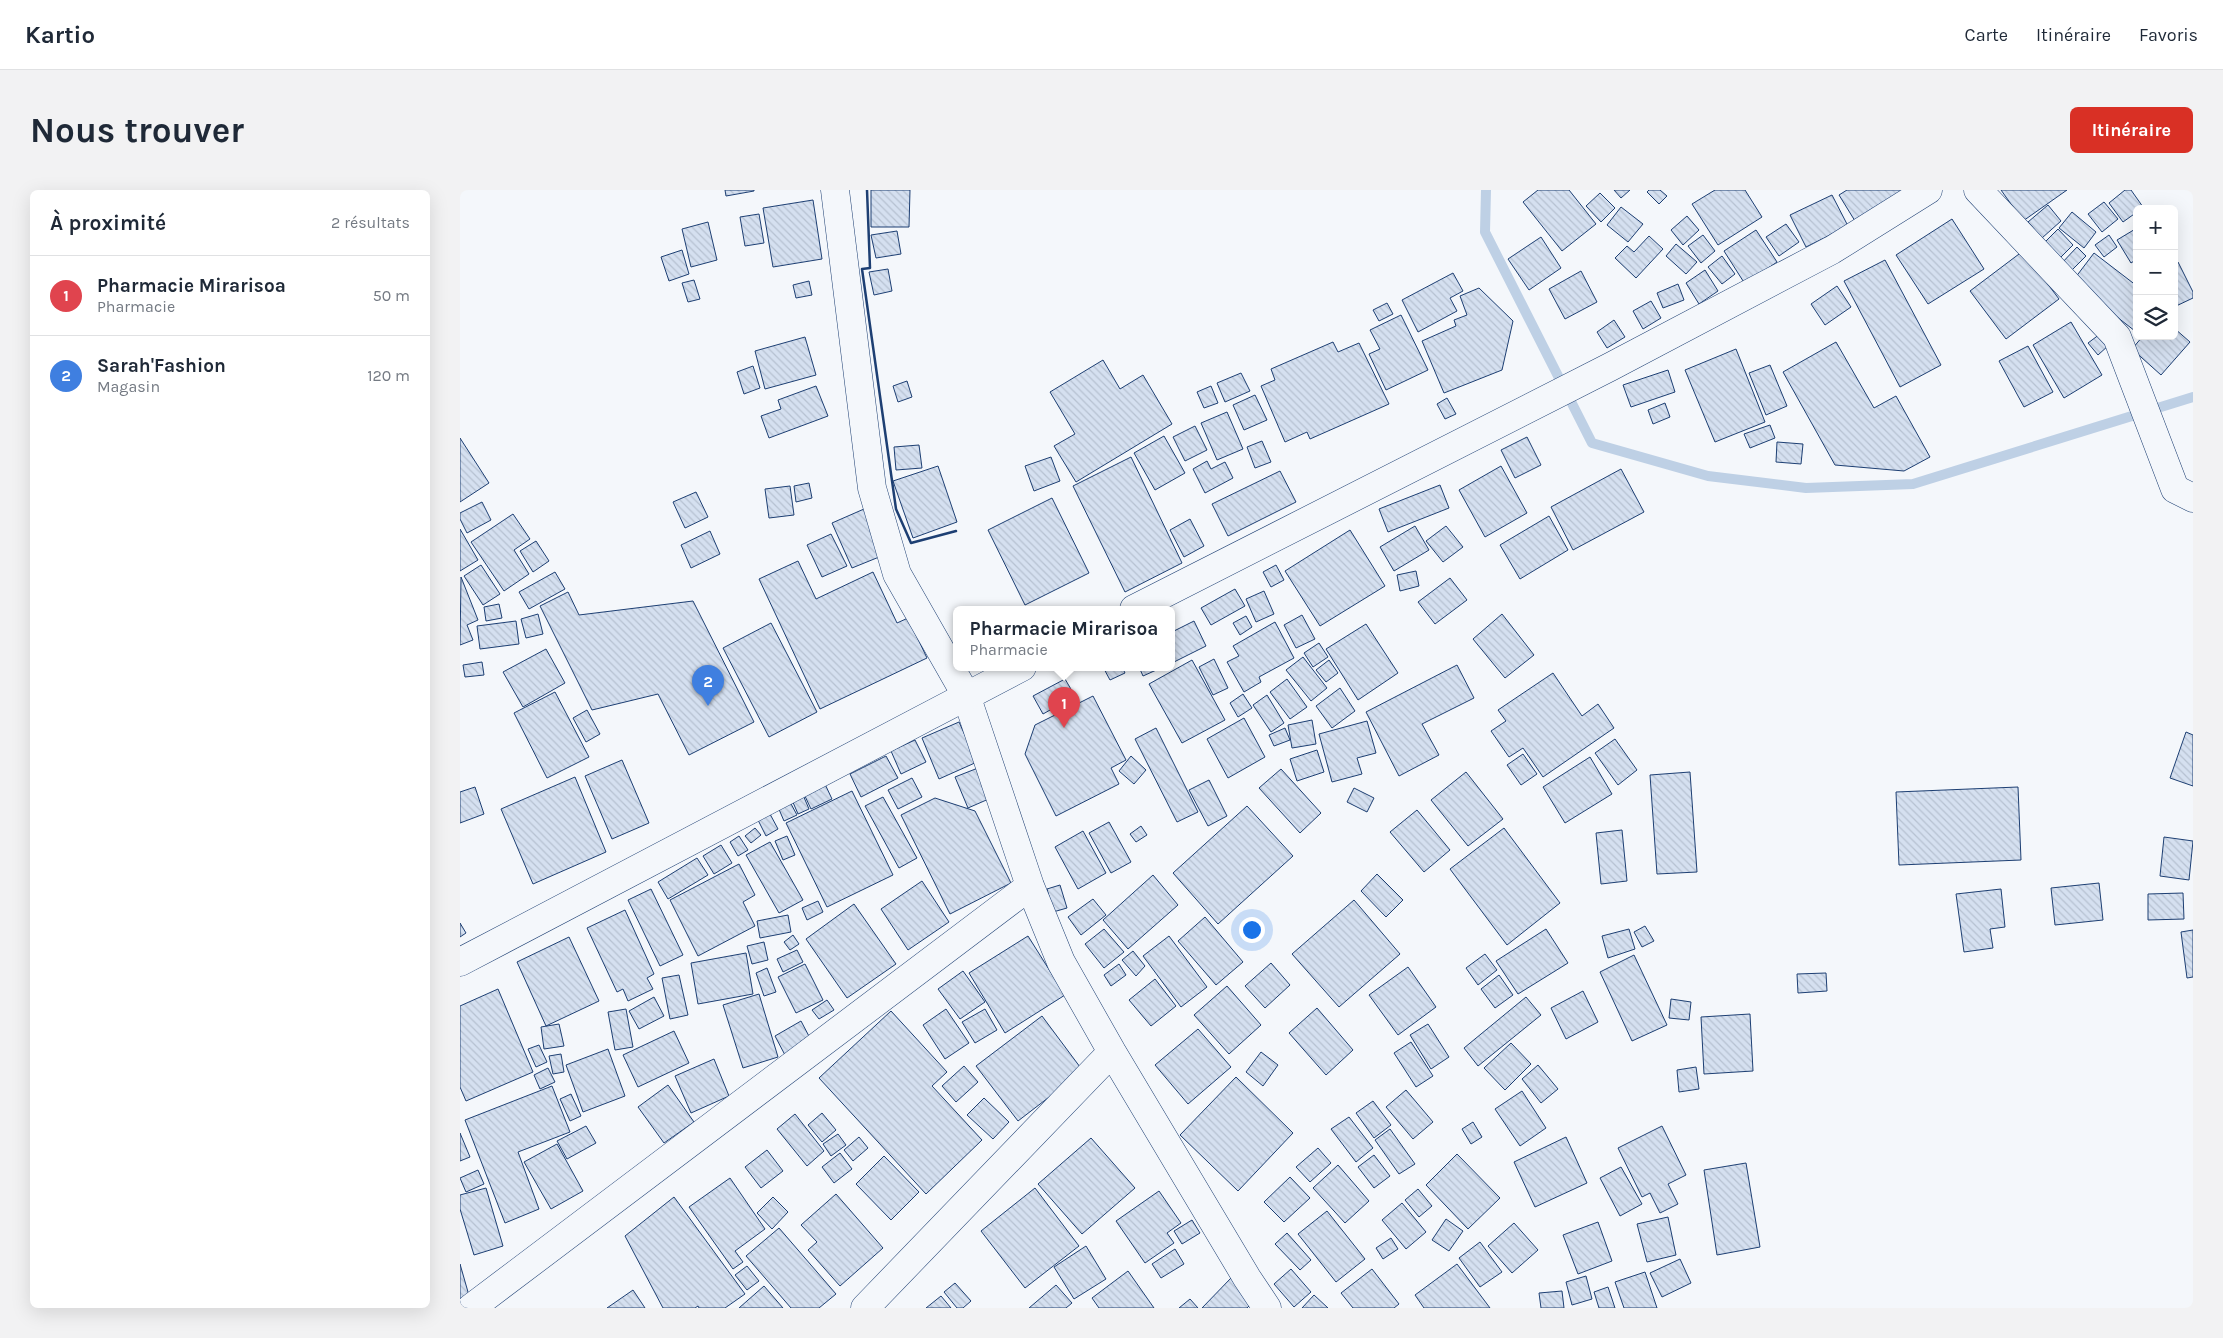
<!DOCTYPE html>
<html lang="fr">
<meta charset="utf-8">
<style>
:root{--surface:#fff;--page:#f2f2f3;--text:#1f2937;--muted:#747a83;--line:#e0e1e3;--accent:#d93025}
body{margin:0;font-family:Karla,sans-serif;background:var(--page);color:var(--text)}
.controls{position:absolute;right:15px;top:15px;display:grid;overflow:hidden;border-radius:8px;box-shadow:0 5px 20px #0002}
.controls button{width:45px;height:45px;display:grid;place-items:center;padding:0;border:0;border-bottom:1px solid var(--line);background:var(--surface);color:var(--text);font:25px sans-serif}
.you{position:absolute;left:791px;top:739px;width:18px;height:18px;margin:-12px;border:4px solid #fff;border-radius:50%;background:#1a73e8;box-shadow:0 0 0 8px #1a73e833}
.badge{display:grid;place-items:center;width:32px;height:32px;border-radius:50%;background:var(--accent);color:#fff;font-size:16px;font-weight:700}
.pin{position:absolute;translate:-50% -41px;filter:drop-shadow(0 1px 2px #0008)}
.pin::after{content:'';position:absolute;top:26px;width:18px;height:15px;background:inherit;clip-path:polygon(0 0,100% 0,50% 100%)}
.popup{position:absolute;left:493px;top:416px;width:222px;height:65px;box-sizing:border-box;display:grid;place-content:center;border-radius:8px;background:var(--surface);filter:drop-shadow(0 1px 4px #0005);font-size:16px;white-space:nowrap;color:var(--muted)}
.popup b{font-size:19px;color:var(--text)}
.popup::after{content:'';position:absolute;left:50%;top:100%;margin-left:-10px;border:10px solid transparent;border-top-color:var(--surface)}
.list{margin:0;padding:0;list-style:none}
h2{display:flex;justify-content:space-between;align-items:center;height:65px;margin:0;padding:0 20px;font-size:21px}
h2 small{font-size:16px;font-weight:400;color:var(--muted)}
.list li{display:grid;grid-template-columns:32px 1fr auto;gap:15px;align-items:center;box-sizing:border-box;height:80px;padding:0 20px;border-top:1px solid var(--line)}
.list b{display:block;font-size:19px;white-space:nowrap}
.list p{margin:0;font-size:16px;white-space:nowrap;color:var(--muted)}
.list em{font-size:16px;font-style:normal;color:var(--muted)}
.icon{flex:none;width:28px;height:28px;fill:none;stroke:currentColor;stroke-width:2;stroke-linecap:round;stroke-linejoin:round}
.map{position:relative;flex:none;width:1733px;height:1118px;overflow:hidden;border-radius:8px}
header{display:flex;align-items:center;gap:30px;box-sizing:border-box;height:70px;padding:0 25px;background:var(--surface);border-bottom:1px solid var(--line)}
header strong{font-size:24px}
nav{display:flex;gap:28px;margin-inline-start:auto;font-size:18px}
.intro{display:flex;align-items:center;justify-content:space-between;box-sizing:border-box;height:120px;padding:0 30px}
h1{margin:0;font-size:35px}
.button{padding:12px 22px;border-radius:8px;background:var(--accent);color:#fff;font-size:18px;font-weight:700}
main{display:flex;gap:30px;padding:0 30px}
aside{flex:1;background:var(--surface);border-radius:8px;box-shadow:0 5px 20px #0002}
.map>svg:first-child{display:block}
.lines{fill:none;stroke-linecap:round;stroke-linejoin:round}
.stream{stroke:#bed0e5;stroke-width:10}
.building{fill:url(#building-back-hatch);stroke:#1d3f73}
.street-casing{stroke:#1d3f73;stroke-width:29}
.secondary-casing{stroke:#1d3f73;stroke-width:29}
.street{stroke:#f4f7fb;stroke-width:28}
.secondary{stroke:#f4f7fb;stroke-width:28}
.wall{stroke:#1d3f73;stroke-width:2.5}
</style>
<header>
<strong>Kartio</strong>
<nav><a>Carte</a><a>Itinéraire</a><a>Favoris</a></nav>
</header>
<div class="intro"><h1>Nous trouver</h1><a class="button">Itinéraire</a></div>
<main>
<aside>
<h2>À proximité<small>2 résultats</small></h2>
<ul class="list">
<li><span class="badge" style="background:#e0444e">1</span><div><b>Pharmacie Mirarisoa</b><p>Pharmacie</p></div><em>50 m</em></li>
<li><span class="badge" style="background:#3f7fe0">2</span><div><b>Sarah'Fashion</b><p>Magasin</p></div><em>120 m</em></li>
</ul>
</aside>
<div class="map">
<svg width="1733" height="1118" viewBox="0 0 1733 1118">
<defs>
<pattern id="building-back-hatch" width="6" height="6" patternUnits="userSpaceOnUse" patternTransform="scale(1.25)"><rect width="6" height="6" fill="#d5e0f0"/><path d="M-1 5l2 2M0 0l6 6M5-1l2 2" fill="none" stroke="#b6c1d1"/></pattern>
</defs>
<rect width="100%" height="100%" fill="#f4f7fb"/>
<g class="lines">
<path class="stream" d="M1026,0L1025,42L1132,253L1248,286L1346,298L1453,294L1733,207"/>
</g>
<path class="building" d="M265,0H294V1L266,6Z
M411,0H450L449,37H411Z
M1078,0H1109L1136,34L1102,61L1063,12Z
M1154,0H1170L1161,8Z
M1189,0H1200L1207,6L1199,14L1187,2Z
M1255,0H1285L1302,27L1258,55L1232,14Z
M1387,0H1447L1395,31L1379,5Z
M1541,0H1607L1563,31Z
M1665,0H1671L1683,17L1677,19V22L1663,32L1649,13Z
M1140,3L1155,18L1141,32L1126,16Z
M1372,5L1388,36L1346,57L1330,25Z
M353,10L362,69L313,77L303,18Z
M1644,12L1658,29L1642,42L1628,24Z
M1588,15L1601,31L1582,48L1568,32Z
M1161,17L1183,34L1168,52L1147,35Z
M1612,22L1636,42L1624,58L1599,38Z
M299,24L304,53L285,56L280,27Z
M1227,26L1239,40L1223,55L1211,40Z
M1492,29L1524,79L1468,114L1436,65Z
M248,32L257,70L231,77L222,39Z
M1326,34L1339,52L1319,66L1306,47Z
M1677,38V69L1671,73L1657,50Z
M1598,39L1613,55L1595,73L1580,57Z
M1296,40L1317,72L1285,94L1264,61Z
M437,41L441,64L416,68L411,45Z
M1243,45L1255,61L1241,73L1228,56Z
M1649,45L1657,57L1644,67L1635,55Z
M1189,46L1203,59L1176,88L1155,68L1167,56L1174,62Z
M1081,47L1101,78L1069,100L1048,69Z
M1216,54L1237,72L1226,84L1206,66Z
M1617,57L1626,66L1609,83L1600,75Z
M222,60L229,84L209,91L201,67Z
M1563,61L1599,109L1546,149L1510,101Z
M1634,63L1677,96V138L1675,141L1612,92Z
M1262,66L1275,84L1262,94L1248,77Z
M1425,70L1481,175L1440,197L1384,91Z
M1718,72L1733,102V108L1714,117V74Z
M428,79L432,101L414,105L409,82Z
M1245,80L1258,101L1239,114L1226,93Z
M1121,81L1137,112L1105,129L1089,99Z
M993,83L1003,101L990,108L997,121L958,142L942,110Z
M234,90L240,109L228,112L222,93Z
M349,91L352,105L336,108L333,95Z
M1218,94L1224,110L1203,118L1197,103Z
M1377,96L1391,117L1365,135L1351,114Z
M1019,98L1053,131L1042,180L984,203L962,151L996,136L994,130L1007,125L1000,106Z
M1191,111L1201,128L1183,139L1173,121Z
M927,113L933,124L919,131L913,120Z
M941,125L968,180L926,200L909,164L920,159L910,140Z
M1154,130L1165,147L1147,158L1137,142Z
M1611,132L1642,185L1604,208L1573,155Z
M1714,138L1730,152L1701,185L1672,159L1683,146H1714Z
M1640,144L1649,155L1638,165L1628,153Z
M345,147L356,185L305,199L295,161Z
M873,152L878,162L899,153L929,214L850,249L847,242L825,252L801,196L815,190L811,179Z
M1376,152L1414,218L1436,206L1470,267L1444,281L1375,275L1323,182Z
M1568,156L1593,202L1564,217L1539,171Z
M1276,159L1305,232L1255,252L1225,180Z
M643,170L660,199L683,185L712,234L616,292L594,256L615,244L590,202Z
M1310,175L1327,216L1306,225L1289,183Z
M293,176L300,198L284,204L277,182Z
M1208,180L1215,202L1171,217L1163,195Z
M781,183L790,201L765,212L757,193Z
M447,191L452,207L438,212L433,196Z
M356,196L368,226L309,248L301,226L321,219L318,210Z
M751,196L758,213L744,218L737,202Z
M795,205L807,230L784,240L773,215Z
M987,208L996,224L985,229L977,214Z
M1205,213L1210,227L1193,234L1188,220Z
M767,222L783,259L757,270L741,233Z
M1310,235L1315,248L1290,258L1284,244Z
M735,236L747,260L725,271L713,247Z
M704,246L725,283L695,300L674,263Z
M1067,247L1081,275L1055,288L1041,260Z
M0,248L29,293L0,312Z
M802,251L811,272L795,278L787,257Z
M1317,252L1343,254L1341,274L1316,272Z
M459,255L462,278L436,280L434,257Z
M591,267L600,291L574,301L565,276Z
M671,267L722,373L665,402L613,296Z
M747,271L751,279L765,272L773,288L745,303L733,279Z
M478,276L497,332L453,348L433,291Z
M1041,276L1067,323L1025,347L999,300Z
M1161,279L1184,322L1113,360L1091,317Z
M820,281L836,312L768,346L752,314Z
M349,293L352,308L336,312L334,296Z
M980,295L989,318L928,342L919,319Z
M330,296L334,325L309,328L305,299Z
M236,302L248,327L225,338L213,312Z
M592,308L629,383L565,415L528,340Z
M22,312L31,330L7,343L0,329V323Z
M404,319L424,365L392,378L372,333Z
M53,324L70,349L54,360L69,384L44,401L11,352Z
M1089,326L1108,360L1060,389L1040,355Z
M730,329L744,356L724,367L710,340Z
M955,336L969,360L934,381L920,357Z
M986,336L1003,357L983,372L966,351Z
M0,339L18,370L0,381Z
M890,340L925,396L860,436L825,381Z
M250,341L260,364L231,378L221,355Z
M371,344L387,376L362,387L347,355Z
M76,351L89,371L73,382L60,361Z
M338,371L356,409L413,382L437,433L448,428L467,468L360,519L299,389Z
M21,375L40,404L23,415L4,386Z
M816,375L824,390L811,397L803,382Z
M956,381L959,396L940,401L937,385Z
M95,382L105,399L69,419L59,402Z
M1,387L18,430L7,435L13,450L0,455Z
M990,388L1007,410L975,434L958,412Z
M775,399L785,416L751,435L741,418Z
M804,401L814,424L796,432L786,409Z
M108,402L119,425L233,411L294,532L229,565L198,504L132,520L80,416Z
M39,414L42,428L26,431L24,417Z
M78,424L83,444L66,448L61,429Z
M1042,424L1074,465L1045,488L1013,449Z
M842,425L855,449L836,458L824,435Z
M786,426L792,437L780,445L773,433Z
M56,431L59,454L20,459L17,436Z
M734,431L746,456L712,473V442Z
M815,432L834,468L799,487L801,492L784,502L767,472L779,466L773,456Z
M311,433L357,522L309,547L263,458Z
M906,434L938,483L898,510L866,459Z
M859,453L868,467L853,477L844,463Z
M86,459L105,493L63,517L43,482Z
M843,467L867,498L851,511L826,480Z
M754,469L768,498L753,505L739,477Z
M732,470L765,530L722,553L689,494Z
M869,470L878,483L866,492L856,480Z
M22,472L24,485L5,487L3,475Z
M997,475L1014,508L962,534L979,565L939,586L906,522Z
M643,477H662L665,483L650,490Z
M679,477H703L683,486Z
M1093,483L1122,526L1138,514L1154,538L1083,587L1063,558L1049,567L1031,541L1046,531L1038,520Z
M605,489L615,506L583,524L573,506Z
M827,489L847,517L830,529L810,502Z
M880,498L895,521L872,538L856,516Z
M95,502L129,567L87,588L54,523Z
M783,504L792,518L778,527L770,513Z
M807,505L824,533L811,542L793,515Z
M633,506L666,570L651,578L659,594L596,626L565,564L575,535Z
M127,520L140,544L126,552L113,528Z
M784,528L805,567L768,588L747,549Z
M852,530L856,554L832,558L828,535Z
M907,531L916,563L897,568L902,584L872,592L859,544Z
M499,532L517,572L479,589L462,548Z
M696,538L738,622L717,632L675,549Z
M825,538L830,550L814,556L809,545Z
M1726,542L1733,545V596L1710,588Z
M1155,549L1177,580L1158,595L1135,563Z
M455,550L466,572L441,584L431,561Z
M857,560L864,582L837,591L830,569Z
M1063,564L1077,584L1061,595L1047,575Z
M426,566L438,588L401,607L390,584Z
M671,566L686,580L674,594L659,581Z
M1130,567L1152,604L1105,633L1083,597Z
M162,570L189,633L152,649L125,586Z
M518,578L531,608L508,618L495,587Z
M821,579L861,623L840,643L799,598Z
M1006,582L1043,629L1008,656L971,610Z
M1230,582L1237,682L1197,684L1190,585Z
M115,587L146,662L73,694L41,619Z
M452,588L462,607L438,619L428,600Z
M749,590L767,626L748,636L729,600Z
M364,592L372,609L351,619L343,602Z
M15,597L24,624L0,633V602Z
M1558,597L1561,670L1439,675L1436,602Z
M894,598L914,608L907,622L887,612Z
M392,601L433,685L367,717L326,633Z
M343,605L349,619L338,624L332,610Z
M423,607L457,668L439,678L405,616Z
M475,608L515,621L551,693L490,724L441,625Z
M330,612L337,625L324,631L318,617Z
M787,616L833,666L758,734L713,683Z
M957,620L990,660L964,682L930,642Z
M310,624L318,639L306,646L298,630Z
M649,632L671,672L651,683L629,643Z
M681,636L687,645L676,652L670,644Z
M295,638L301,645L291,653L285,646Z
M1044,638L1100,713L1047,755L990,679Z
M1162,640L1167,691L1141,694L1136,643Z
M623,641L646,683L618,699L595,657Z
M279,646L288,660L278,666L270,652Z
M327,646L335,665L323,670L315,651Z
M1704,647L1733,651L1729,690L1700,686Z
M310,652L343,710L319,723L286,665Z
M261,655L272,673L254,684L243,666Z
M237,668L248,685L208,709L198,692Z
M279,674L295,705L283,712L295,736L238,766L210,710Z
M917,684L943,710L926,727L901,701Z
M693,685L718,715L668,759L643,730Z
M462,691L489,732L448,760L421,719Z
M1639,693L1643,730L1595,735L1591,698Z
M600,695L607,718L593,722L587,699Z
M191,699L223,765L200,776L168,710Z
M1541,699L1545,737L1530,739L1533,758L1504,762L1496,704Z
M1723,703L1724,729L1688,730V704Z
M633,709L646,725L621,745L608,727Z
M894,710L940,764L879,817L832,764Z
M358,711L363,722L347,730L342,718Z
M394,714L436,774L387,808L346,749Z
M165,720L194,784L187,788L193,799L168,811L163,799L157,802L127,738Z
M328,725L331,742L300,748L297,731Z
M745,727L783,772L756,795L718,751Z
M0,733L6,743L0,747Z
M1185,736L1194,751L1182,757L1174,742Z
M644,739L664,762L644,778L625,754Z
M1086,739L1108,773L1058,804L1036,771Z
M1169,739L1175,759L1148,768L1142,746Z
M1733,740V787L1727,788L1721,742Z
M333,745L339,754L330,760L324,752Z
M568,746L605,805L545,843L509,783Z
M709,746L747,797L721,817L683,766Z
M109,747L139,811L86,836L57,772Z
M304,752L308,770L292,774L287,756Z
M337,760L343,772L323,782L317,769Z
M673,761L685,776L676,786L662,770Z
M286,763L293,804L238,814L231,773Z
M1025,764L1037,780L1018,795L1006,778Z
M1174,765L1207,835L1172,851L1140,782Z
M811,773L830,795L805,818L785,796Z
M345,774L363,810L336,823L318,787Z
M659,774L666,785L651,796L644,785Z
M948,777L976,817L938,845L909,805Z
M307,778L316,802L304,806L296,783Z
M503,781L525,812L500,829L478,799Z
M1366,783L1367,801L1338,803L1337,784Z
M219,785L228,825L210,829L202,788Z
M1039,785L1053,805L1035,818L1021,799Z
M695,789L716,816L691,836L669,810Z
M767,796L801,835L769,864L734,825Z
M38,799L73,882L6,911L0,897V816Z
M1123,801L1138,832L1106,849L1091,818Z
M299,804L318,867L283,878L263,815Z
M194,807L204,826L179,839L169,821Z
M1066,807L1081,825L1018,876L1004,858Z
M1211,809L1231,812L1229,830L1209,828Z
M367,810L374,820L359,829L352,820Z
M857,818L893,860L866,885L829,843Z
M166,819L173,857L155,860L148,822Z
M486,819L509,853L485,869L463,835Z
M525,819L537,840L515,853L502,832Z
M431,821L487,882L472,896L522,950L466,1004L359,888Z
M1290,824L1293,881L1244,884L1241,827Z
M582,826L623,881L558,931L516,876Z
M341,831L351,850L325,865L315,846Z
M99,834L104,856L84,859L81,837Z
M968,834L989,867L971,879L950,845Z
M738,839L771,877L728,914L695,875Z
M214,841L229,873L178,897L163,865Z
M951,852L973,886L956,897L934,863Z
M1051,853L1071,874L1045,900L1024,878Z
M79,855L87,872L76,877L68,859Z
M148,859L165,906L123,922L106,875Z
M801,862L818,875L803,896L786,882Z
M101,864L104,882L93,884L89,866Z
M254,869L269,906L231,923L215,886Z
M1078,875L1098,899L1081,913L1062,889Z
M504,876L518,892L496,912L482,896Z
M1236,877L1239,899L1219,902L1217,880Z
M88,878L95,892L80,899L74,885Z
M776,887L833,943L778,1001L720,945Z
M208,895L234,932L204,953L178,917Z
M92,896L110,942L58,962L79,1019L45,1033L5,930Z
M946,900L973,932L953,949L926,917Z
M1062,901L1086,938L1060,956L1035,919Z
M111,904L121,926L110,931L100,909Z
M524,908L549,932L533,949L507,925Z
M913,911L931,935L914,948L896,923Z
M362,923L376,940L362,952L348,935Z
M335,924L364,961L347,976L317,939Z
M889,927L913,958L896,972L871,939Z
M1013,932L1022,947L1011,954L1002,939Z
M126,936L136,953L107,969L97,951Z
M1202,936L1226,985L1208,994L1218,1014L1200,1023L1190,1003L1182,1007L1158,958Z
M930,939L955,974L939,984L915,950Z
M0,943L10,967L0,971Z
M378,944L386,955L371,966L363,954Z
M399,947L408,958L393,971L384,960Z
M1106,947L1127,993L1075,1017L1054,972Z
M631,948L675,998L622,1044L578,994Z
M97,954L123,1001L91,1019L64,972Z
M858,958L871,973L850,992L836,977Z
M307,960L323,981L301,998L285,977Z
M380,963L392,979L374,993L362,977Z
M997,964L1040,1008L1008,1039L966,995Z
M914,965L930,986L914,998L898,977Z
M424,966L459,1002L431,1030L396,994Z
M1286,973L1300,1057L1257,1065L1244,980Z
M878,975L909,1011L885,1033L853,998Z
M1161,977L1182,1014L1160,1026L1140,988Z
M18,980L24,994L6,1002L0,988Z
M830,987L850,1008L824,1032L804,1012Z
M270,988L305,1039L275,1061L283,1072L273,1079L229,1017Z
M26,998L43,1056L14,1065L0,1019V1005Z
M575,998L619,1056L565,1098L521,1041Z
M958,999L972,1016L959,1027L945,1010Z
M699,1001L721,1033L707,1043L714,1053L685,1073L656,1031Z
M376,1004L423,1058L380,1096L348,1060L357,1052L341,1035Z
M214,1007L285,1104L265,1118H239L238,1116L235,1118H203L165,1046Z
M313,1007L328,1022L312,1039L297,1023Z
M942,1013L966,1042L946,1059L922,1030Z
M867,1021L905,1069L876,1092L838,1044Z
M1208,1027L1216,1065L1187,1072L1177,1034Z
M986,1029L1003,1041L989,1061L972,1050Z
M732,1030L740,1043L722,1054L714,1041Z
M1138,1032L1152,1071L1118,1084L1103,1045Z
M1054,1033L1078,1060L1052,1083L1028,1056Z
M319,1038L376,1104L359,1118H331L286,1066Z
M827,1043L851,1070L840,1080L815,1054Z
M931,1048L938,1059L923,1069L916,1058Z
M1020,1052L1042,1082L1020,1097L999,1068Z
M626,1056L646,1089L614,1109L594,1077Z
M715,1059L724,1074L701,1088L692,1074Z
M1220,1069L1231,1093L1202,1107L1190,1083Z
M0,1074L10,1109L0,1112Z
M997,1074L1030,1118H964L955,1105Z
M287,1076L299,1091L287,1100L275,1085Z
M831,1079L851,1102L834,1117L814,1094Z
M912,1079L939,1114L934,1118H893L881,1103Z
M668,1081L694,1118H639L632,1108Z
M1185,1082L1197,1118H1164L1155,1092Z
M1126,1086L1132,1109L1112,1115L1106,1092Z
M771,1088L794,1111L787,1118H742Z
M495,1093L511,1111L503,1118H497L484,1102Z
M596,1095L612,1113L606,1118H569Z
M304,1096L323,1118H279Z
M1148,1097L1155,1118H1139L1134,1102Z
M173,1100L185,1118H147Z
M1102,1101L1104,1118H1081L1079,1103Z
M854,1105L868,1118H842Z
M481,1106L491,1118H466Z
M730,1109L738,1118H719Z"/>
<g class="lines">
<g class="street-casing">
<path id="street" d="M375,0L412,298L437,384L506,505L570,696L601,772L652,862L787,1088L807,1118
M1518,0L1657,147L1715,299L1733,308
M11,1118L570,696
M405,1118L652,862"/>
</g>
<g class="secondary-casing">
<path id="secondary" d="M674,419L1150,177L1372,60L1468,0
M0,772L562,477"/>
</g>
<use href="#street" class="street"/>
<use href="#secondary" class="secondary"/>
<path class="wall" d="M407,0L410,78L402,79L436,319L451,353L496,341"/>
</g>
</svg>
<div class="controls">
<button>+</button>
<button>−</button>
<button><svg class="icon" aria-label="layers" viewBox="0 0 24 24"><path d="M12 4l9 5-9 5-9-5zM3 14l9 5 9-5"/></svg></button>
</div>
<div class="you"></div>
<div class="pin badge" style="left:604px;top:538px;background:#e0444e">1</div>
<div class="popup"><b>Pharmacie Mirarisoa</b>Pharmacie</div>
<div class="pin badge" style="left:248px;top:516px;background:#3f7fe0">2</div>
</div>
</main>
